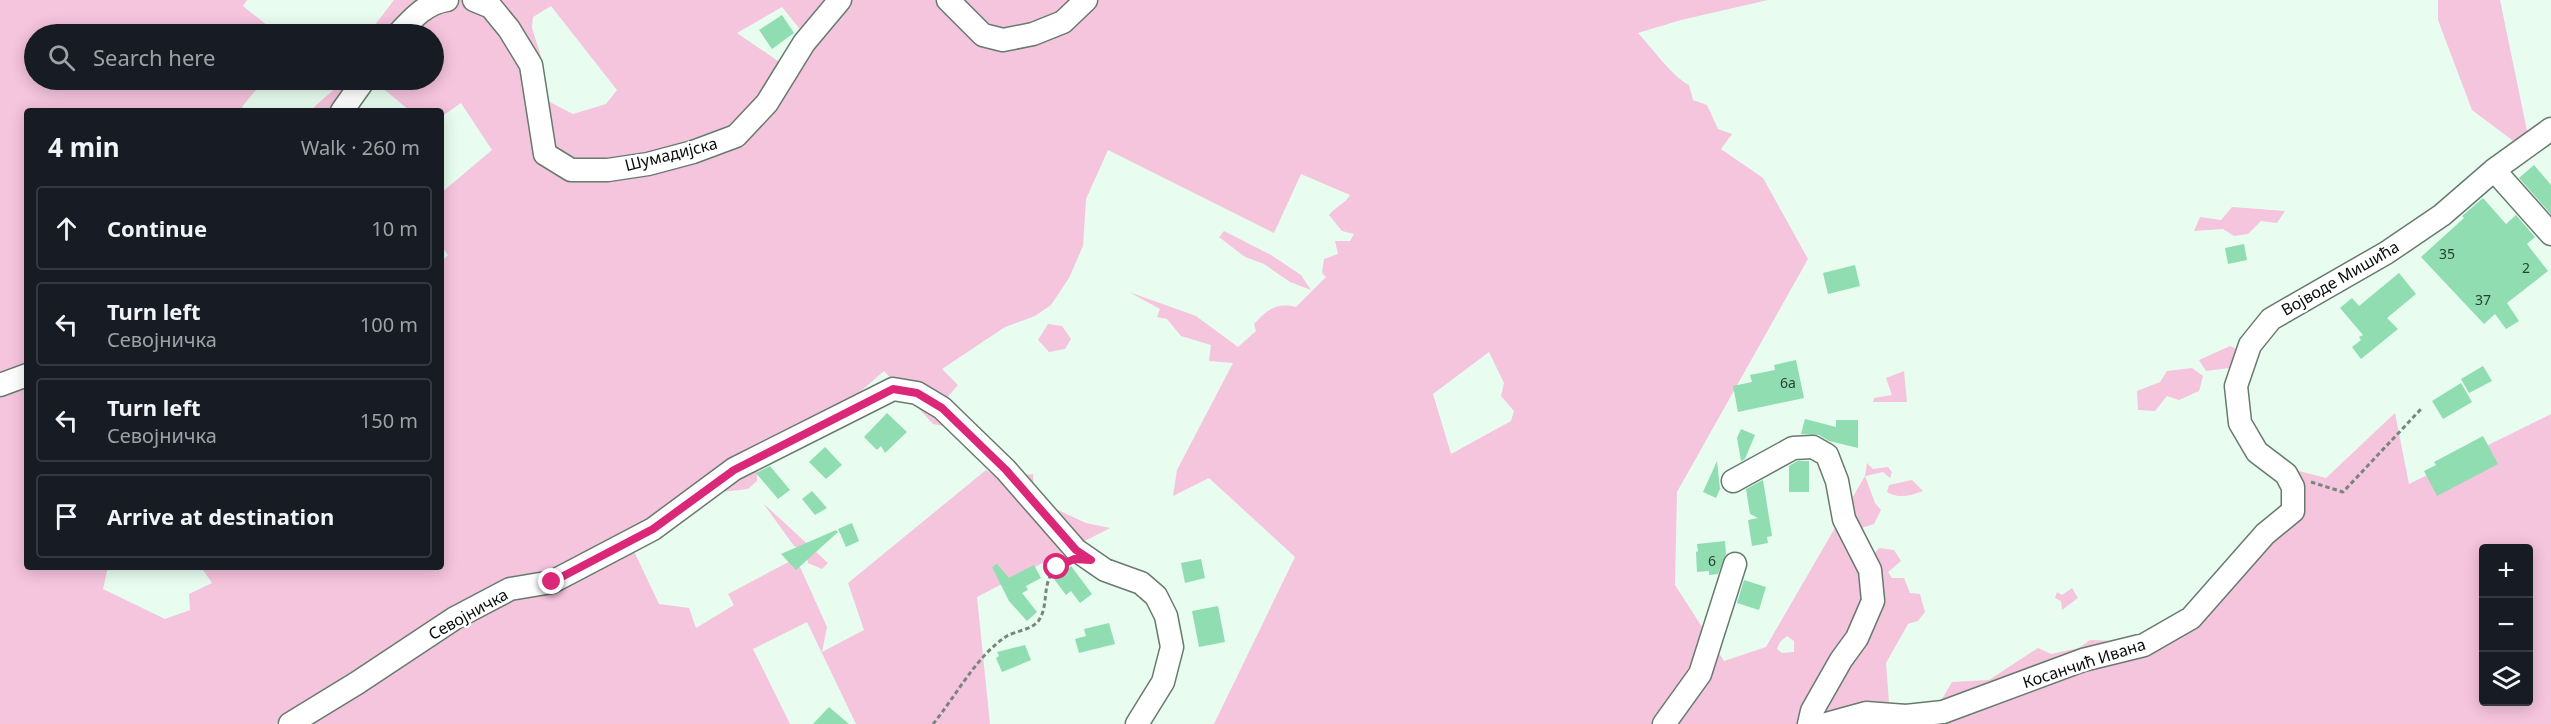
<!DOCTYPE html>
<meta charset="utf-8">
<style>
:root{--surface:#171b24;--page:#242831;--text:#f1f3f6;--muted:#9ea1a6;--line:#363941}
body{margin:0;font-family:"Noto Sans",sans-serif;background:var(--page);color:var(--text)}
.controls{position:absolute;right:18px;bottom:18px;display:grid;overflow:hidden;border-radius:6px;box-shadow:0 3px 15px #0003}
.controls button{width:54px;height:54px;display:grid;place-items:center;padding:0;border:0;border-bottom:2px solid var(--line);background:var(--surface);color:var(--text);font:30px sans-serif}
.stop{position:absolute;width:18px;height:18px;margin:-14px;border:4px solid #db2777;border-radius:50%;background:#fff}
.stop.end{background:#db2777;border-color:#fff;box-shadow:0 2px 6px #0008}
.list{margin:0;padding:0;list-style:none}
h2{display:flex;justify-content:space-between;align-items:center;height:78px;margin:0;padding:0 24px;font-size:26px}
h2 small{font-size:20px;font-weight:400;color:var(--muted)}
.list li{display:grid;grid-template-columns:39px 1fr auto;gap:18px;align-items:center;box-sizing:border-box;height:84px;margin:0 12px 12px;padding:0 12px;border:2px solid var(--line);border-radius:6px}
.list b{display:block;font-size:22px;white-space:nowrap}
.list p{margin:0;font-size:20px;white-space:nowrap;color:var(--muted)}
.list em{font-size:20px;font-style:normal;color:var(--muted)}
.icon{flex:none;width:33px;height:33px;fill:none;stroke:currentColor;stroke-width:2;stroke-linecap:round;stroke-linejoin:round}
.map{position:relative;flex:none;width:2551px;height:724px;overflow:hidden}
.search{position:absolute;background:var(--surface);box-shadow:0 3px 15px #0003;left:24px;top:24px;width:420px;height:66px;display:flex;align-items:center;gap:15px;box-sizing:border-box;padding:0 21px;border-radius:33px;color:var(--muted);font-size:22px}
.panel{position:absolute;background:var(--surface);box-shadow:0 3px 15px #0003;left:24px;top:108px;width:420px;height:462px;border-radius:6px}
.map>svg:first-child{display:block}
.green{fill:#f5c4dd;fill-rule:evenodd}
.building{fill:#8fddb0}
.lines{fill:none;stroke-linecap:round;stroke-linejoin:round}
.minor-casing{stroke:#677a6e;stroke-width:25}
.path{stroke:#78867d;stroke-width:3;stroke-dasharray:4.5 3;stroke-linecap:butt}
.minor{stroke:#fff;stroke-width:22}
.route{stroke:#db2777;stroke-width:8}
.labels{text-anchor:middle;stroke-width:5;stroke-linejoin:round;paint-order:stroke}
.number-label{font-size:14px;fill:#294133}
.street-label{font-size:16px;fill:#070d09;stroke:#fff}
</style>
<div class="map">
<svg width="2551" height="724" viewBox="0 0 2551 724">
<rect width="100%" height="100%" fill="#e8fdf0"/>
<path class="green" d="M0,0H247L243,6L278,34H34V80H264L242,107L247,111H27V567H108L103,589L165,619L190,610L189,594L212,583L201,567H441V262L448,255L441,246V193L492,150L461,103L441,117V111H410L373,80H434V34H368L394,0H1768L1681,20L1638,33C1651,47 1674,78 1689,85L1693,100L1707,105L1718,129L1732,134L1721,149L1763,178L1808,259L1677,492L1675,585L1724,661L1766,647L1865,476L1867,463L1873,469L1888,467L1892,472L1890,478L1883,472L1865,476L1875,503L1881,510L1874,524L1858,529L1873,555L1879,548L1894,550L1901,561L1888,572L1892,578H1904L1910,593L1920,594L1925,612L1918,621L1908,624L1886,663L1889,703L1939,704L1952,682L1989,680L2038,648L2051,654L2079,648L2090,640L2118,641L2173,625L2287,507L2295,470L2326,478L2395,413L2409,484L2551,414V724H1214L1295,557L1209,478L1173,496L1177,470L1233,363L1209,361L1211,345L1181,336L1167,319L1157,317L1160,309L1129,292L1196,316L1238,347L1256,331L1254,324C1267,310 1276,302 1296,307L1326,277L1322,273L1324,259L1338,254L1335,241H1350L1354,234L1342,231L1329,215C1335,207 1346,203 1350,195L1301,174L1274,233L1108,150L1086,199L1083,246L1069,278L1051,305L1035,316L1005,327L942,369L958,385L945,400L954,428L933,424L884,371L785,457L758,448L757,481L748,489L712,493L632,547L659,604L689,608L696,628L734,605L728,594L796,558L827,627L822,652L864,630L848,583L986,470L1000,478L1033,474L1034,489L1045,497L1049,511L1058,510L1086,523L1110,528L977,597L990,724H856L807,622L753,649L790,724H308L453,629L552,573L520,575L477,593L275,724H0ZM551,6L617,90L606,104L573,114L548,101L540,53L532,28L533,17ZM782,7L802,32L784,65L737,33ZM1489,352L1504,383L1501,396L1514,411L1511,421L1451,454L1433,394ZM2484,548H2528V702H2484ZM1787,636L1794,641V652L1782,653L1777,649L1780,642Z
M2438,0H2500L2532,155L2472,110L2438,20Z
M344,80H364L344,111H311C321,99 333,92 344,80Z
M2232,207L2285,211L2277,223L2261,221L2248,234L2234,236L2223,229L2194,231L2200,217L2221,220Z
M1224,231L1271,255L1301,275L1311,290L1290,282L1264,264L1245,257L1219,237Z
M1048,324L1062,326L1071,339L1065,349L1049,352L1038,340Z
M2230,346L2241,351L2237,367L2206,371L2199,360Z
M2192,368L2203,376L2199,391L2179,400L2167,396L2155,411L2138,410L2137,391L2160,382L2167,371Z
M1904,371L1907,402H1873L1874,398L1892,395L1886,378Z
M1912,480L1923,491C1909,496 1900,499 1887,492L1889,485Z
M763,503L828,563L822,569L808,563L806,551L794,546Z
M2072,588L2078,598L2062,610L2061,601L2055,598L2057,592L2062,595Z"/>
<path class="building" d="M782,15L794,33L772,49L759,30Z
M2534,165L2551,185V214L2519,178Z
M2483,198L2506,224L2516,215L2535,237L2527,244L2548,271L2507,303L2519,321L2506,329L2495,314L2484,324L2421,257L2464,218L2462,216Z
M2244,244L2247,260L2228,264L2225,248Z
M1855,265L1860,286L1828,294L1823,273Z
M2399,273L2416,294L2387,318L2398,329L2361,359L2352,347L2361,340L2359,337L2363,335L2340,308L2352,298L2359,306Z
M1796,360L1804,398L1738,412L1733,386L1752,382L1750,375L1775,370L1774,365Z
M2483,366L2492,381L2469,393L2461,379Z
M2461,383L2472,402L2443,419L2432,401Z
M887,413L907,432L885,453L881,446L877,450L864,437Z
M1805,419L1836,427V420H1858V448L1829,441L1819,435L1801,434Z
M1741,429L1755,435L1745,459L1741,461L1737,438Z
M2483,436L2498,464L2437,496L2424,471L2436,465L2434,462Z
M825,447L842,465L826,479L809,462Z
M1717,461L1720,489L1716,498L1703,492Z
M1797,461H1809V492H1789V466Z
M770,466L790,490L778,499L756,473Z
M1763,480L1772,536L1767,537L1768,543L1752,546L1748,520L1758,518L1750,514L1746,489Z
M812,491L827,508L815,515L802,499Z
M852,523L859,541L846,547L838,529Z
M836,530L838,532L796,570L781,554Z
M1725,541L1726,554L1718,574L1709,575V571L1697,572L1696,552L1698,551L1697,544Z
M1201,559L1205,578L1185,583L1181,563Z
M997,564L1009,578L1034,565L1041,578L1026,586L1028,590L1022,593L1037,612L1027,621L1009,601L992,567Z
M1071,566L1092,594L1080,603L1071,591L1066,595L1054,579Z
M1744,580L1766,587L1759,610L1737,603Z
M1218,606L1225,642L1199,647L1192,611Z
M1109,623L1115,644L1079,653L1075,639L1086,636L1084,629Z
M1025,645L1031,660L1002,672L996,658L999,656L997,652Z
M829,707L849,724H813Z"/>
<g class="lines">
<g class="minor-casing">
<path id="minor" d="M474,0L491,7L509,29L531,65L545,154L571,170H608L648,164L693,152L736,136L767,103L804,43L840,0
M948,0L983,35L1003,40L1033,34L1063,22L1086,0
M398,34C412,19 426,3 447,0
M342,111L364,80
M2494,170L2551,234
M0,385L27,375
M1733,481L1793,448L1813,447L1827,455L1837,481L1844,519L1870,570L1873,601L1857,638L1841,660L1812,711L1809,724
M290,724L357,683L455,618L510,589L552,582L653,529L734,469L893,389L917,393L942,408L1006,470L1076,550L1105,570L1141,583L1156,596L1166,616L1172,647L1163,682L1137,724
M1664,724L1700,674L1735,564
M1826,724L1866,713L1906,716L1943,712L2083,660L2144,645L2191,618L2265,534L2293,511V487L2286,474L2257,452L2240,423L2236,386L2250,345L2271,319L2386,253L2442,215L2494,170L2551,129"/>
</g>
<path class="path" d="M2311,482L2343,492L2422,408
M933,724C956,696 977,655 1007,636C1016,631 1034,629 1039,620C1051,602 1038,576 1064,564"/>
<use href="#minor" class="minor"/>
</g>
<g class="lines">
<path class="route" d="M552,582L653,529L734,470L893,389L917,393L942,408L1006,470L1076,550L1091,560L1074,559L1057,567"/>
</g>
<g class="labels">
<g class="number-label">
<text x="2447" y="259">35</text>
<text x="2526" y="273">2</text>
<text x="2483" y="305">37</text>
<text x="1788" y="388">6a</text>
<text x="1712" y="566">6</text>
</g>
<g class="street-label">
<text transform="translate(671 154) rotate(-14)" y="6">Шумадијска</text>
<text transform="translate(2340 278) rotate(-30)" y="6">Војводе Мишића</text>
<text transform="translate(468 614) rotate(-29)" y="6">Севојничка</text>
<text transform="translate(2084 663) rotate(-18)" y="6">Косанчић Ивана</text>
</g>
</g>
</svg>
<div class="controls">
<button>+</button>
<button>−</button>
<button><svg class="icon" aria-label="layers" viewBox="0 0 24 24"><path d="M12 4l9 5-9 5-9-5zM3 14l9 5 9-5"/></svg></button>
</div>
<div class="stop" style="left:1057px;top:567px"></div>
<div class="stop end" style="left:552px;top:582px"></div>
<div class="search"><svg class="icon" aria-label="search" viewBox="0 0 24 24"><circle cx="10" cy="10" r="6"/><path d="M15 15l6 6"/></svg>Search here</div>
<section class="panel">
<h2>4 min<small>Walk · 260 m</small></h2>
<ul class="list">
<li><svg class="icon" aria-label="ahead" viewBox="0 0 24 24"><path d="M12 20V5M6 11l6-6 6 6"/></svg><div><b>Continue</b></div><em>10 m</em></li>
<li><svg class="icon" aria-label="left" viewBox="0 0 24 24"><path d="M17 20v-9H6M10 6l-5 5 5 5"/></svg><div><b>Turn left</b><p>Севојничка</p></div><em>100 m</em></li>
<li><svg class="icon" aria-label="left" viewBox="0 0 24 24"><path d="M17 20v-9H6M10 6l-5 5 5 5"/></svg><div><b>Turn left</b><p>Севојничка</p></div><em>150 m</em></li>
<li><svg class="icon" aria-label="arrive" viewBox="0 0 24 24"><path d="M6 21V4h12l-3 4 3 4H6"/></svg><div><b>Arrive at destination</b></div></li>
</ul>
</section>
</div>
